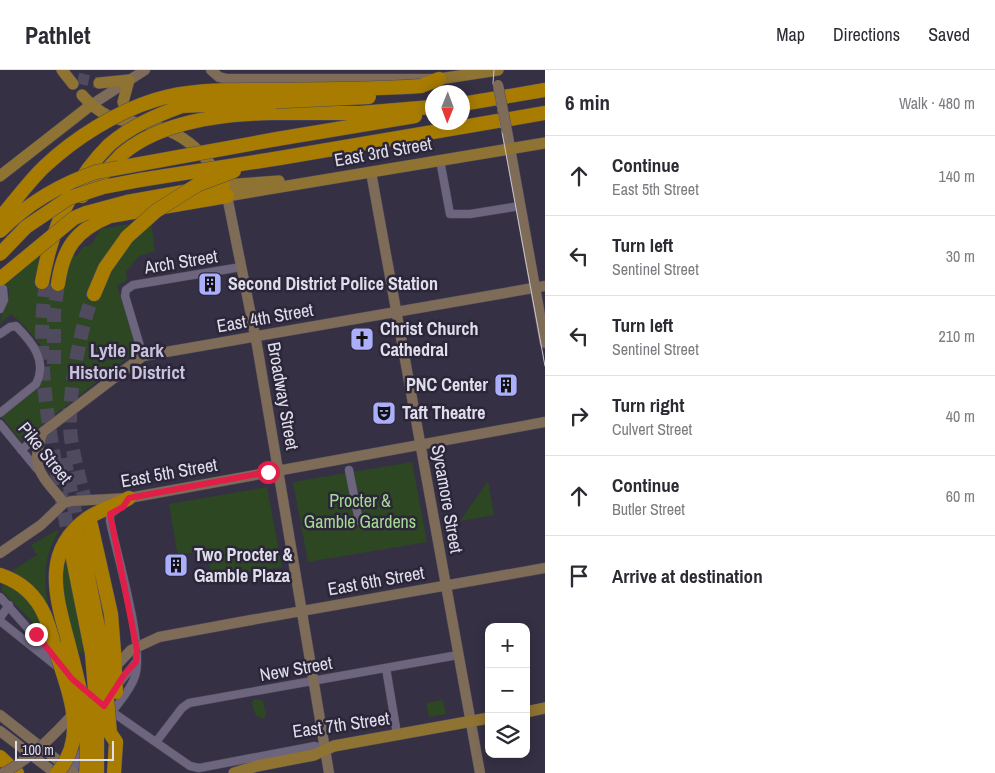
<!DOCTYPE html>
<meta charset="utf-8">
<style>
:root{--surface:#fff;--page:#f7f7f7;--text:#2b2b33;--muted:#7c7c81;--line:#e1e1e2}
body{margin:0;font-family:"Archivo Narrow",sans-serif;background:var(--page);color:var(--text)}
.controls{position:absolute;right:15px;bottom:15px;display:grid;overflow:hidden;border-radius:10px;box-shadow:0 2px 12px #0003}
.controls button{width:45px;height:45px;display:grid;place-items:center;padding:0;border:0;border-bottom:1px solid var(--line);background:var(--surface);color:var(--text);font:25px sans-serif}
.compass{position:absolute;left:425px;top:15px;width:45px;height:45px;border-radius:50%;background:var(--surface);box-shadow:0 2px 12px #0003;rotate:181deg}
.scale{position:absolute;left:15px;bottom:12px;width:99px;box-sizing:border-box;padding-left:5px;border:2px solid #e1deeb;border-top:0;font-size:14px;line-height:18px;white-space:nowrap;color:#e1deeb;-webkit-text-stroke:4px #2b2639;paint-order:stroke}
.stop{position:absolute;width:15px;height:15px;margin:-11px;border:4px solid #e11d48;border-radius:50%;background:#fff}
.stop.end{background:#e11d48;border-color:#fff;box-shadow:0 1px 5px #0008}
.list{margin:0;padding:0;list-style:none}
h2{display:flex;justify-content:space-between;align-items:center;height:65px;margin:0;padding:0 20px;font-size:21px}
h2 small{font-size:16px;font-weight:400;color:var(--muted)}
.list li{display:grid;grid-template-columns:32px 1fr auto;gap:15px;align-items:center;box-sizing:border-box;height:80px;padding:0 20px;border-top:1px solid var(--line)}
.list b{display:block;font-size:19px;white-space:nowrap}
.list p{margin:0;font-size:16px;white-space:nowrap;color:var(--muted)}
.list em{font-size:16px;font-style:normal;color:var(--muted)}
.icon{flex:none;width:28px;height:28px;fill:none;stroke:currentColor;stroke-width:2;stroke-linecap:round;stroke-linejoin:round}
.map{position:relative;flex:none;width:545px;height:703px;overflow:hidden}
header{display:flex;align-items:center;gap:30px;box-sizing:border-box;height:70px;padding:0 25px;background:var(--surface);border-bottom:1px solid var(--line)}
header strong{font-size:24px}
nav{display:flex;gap:28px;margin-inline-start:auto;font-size:18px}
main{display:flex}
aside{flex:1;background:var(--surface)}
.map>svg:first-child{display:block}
.green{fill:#2d4722}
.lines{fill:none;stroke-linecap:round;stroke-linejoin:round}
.primary-tunnel{stroke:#4f4a5d;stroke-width:11;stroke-dasharray:11 5.5;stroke-linecap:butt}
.highway-tunnel{stroke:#4f4a5d;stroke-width:14;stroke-dasharray:14 7;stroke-linecap:butt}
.street-casing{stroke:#504b5c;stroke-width:9}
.secondary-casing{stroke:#504b5c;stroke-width:11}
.primary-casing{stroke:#504b5c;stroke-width:12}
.highway-casing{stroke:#504b5c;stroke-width:15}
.street{stroke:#6c657d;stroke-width:8}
.secondary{stroke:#7e6c58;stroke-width:10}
.primary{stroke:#8f7332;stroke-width:11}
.highway{stroke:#a77c00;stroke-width:14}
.tram{stroke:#c9c5d3;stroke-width:1}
.secondary-bridge-casing{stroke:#504b5c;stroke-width:11;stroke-linecap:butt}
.highway-bridge-casing{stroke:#504b5c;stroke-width:15;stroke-linecap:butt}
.secondary-bridge{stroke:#7e6c58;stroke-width:10}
.highway-bridge{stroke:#a77c00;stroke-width:14}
.route{stroke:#e11d48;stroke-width:6}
.labels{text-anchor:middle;stroke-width:5;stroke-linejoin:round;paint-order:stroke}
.street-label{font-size:18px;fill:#e1deeb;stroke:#2b2639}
.poi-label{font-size:18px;font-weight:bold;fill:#e1deeb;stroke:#2b2639;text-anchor:start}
.park-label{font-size:18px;fill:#a6da91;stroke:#2b2639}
.neighbourhood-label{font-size:19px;font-weight:bold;fill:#c9c2dc;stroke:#2b2639}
</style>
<header>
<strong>Pathlet</strong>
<nav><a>Map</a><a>Directions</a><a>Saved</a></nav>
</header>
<main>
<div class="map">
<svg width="545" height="703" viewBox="0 0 545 703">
<rect width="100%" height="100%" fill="#353044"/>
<path class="green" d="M151,152L155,181L139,186L126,202L127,210L117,216L136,276L135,282L21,371L0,345L50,306C49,301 51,295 49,290C46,278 22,252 11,244L0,254C0,241 10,233 9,218L0,219L41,184L36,211L61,215L72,184L77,186L83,177L91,175L101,159L129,154L96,201L88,220L100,226C112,197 128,174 151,152Z
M412,392L427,472L308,492L293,412Z
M488,411L494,445L460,451Z
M267,417L282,497L211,509L208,480L184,484V486L178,487L169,434Z
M57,460L59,461C42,488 43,514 50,544L11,504L14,502L13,500L37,485L31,475Z
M65,479L82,572L83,585L75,577L59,517Z
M4,510L20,519L44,550L38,557L1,520Z
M255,629L263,631L266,645L264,648C254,648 254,640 252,632Z
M443,630L446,644L429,647L426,633Z"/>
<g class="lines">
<path class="primary-tunnel" d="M78,8L99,13"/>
<path class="highway-tunnel" d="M46,213C33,299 55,390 70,474
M54,294V242L58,214
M64,388L80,465
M91,455C85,426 75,397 71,368C66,335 80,254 94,224"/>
<g class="street-casing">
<path id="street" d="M440,90L450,144H470L520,136
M0,239L4,230L3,219
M0,264L10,257L16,256C32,272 48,291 36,314L0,343
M143,286L125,226L126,220L133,215L241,197
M0,354L37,399
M21,380L43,362
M349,400L359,451
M0,527L55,589
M0,548L9,535
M0,551L59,598
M386,598L397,664
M117,616L136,592
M108,639L190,696L199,698L315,676L325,679
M110,645C118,633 131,620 135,606C145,577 117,486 110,451V444L117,439
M156,672L182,638L189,633L458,585
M72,703L84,678"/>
</g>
<g class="secondary-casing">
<path id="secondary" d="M211,0L219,7L227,9H435
M91,35L145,0
M507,61L545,273
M371,102L480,703
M227,126L257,275L329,703
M64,433C43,406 28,398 43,362L143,286L545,216
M0,483L41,455L64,433L72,431L129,428L545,352
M251,550L545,498
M0,645L74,703
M0,661L55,703"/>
</g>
<g class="primary-casing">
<path id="primary" d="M62,0L73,14
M439,9L498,0
M99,13L129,10L123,32L128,47
M82,25C114,61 132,45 169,61C190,70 205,85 217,104
M0,106L91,35
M223,115L279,111
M224,118L227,126L545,73
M526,642L545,638
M234,703L257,696L314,685L334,676L489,648"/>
</g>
<g class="highway-casing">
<path id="highway" d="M421,16L439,9
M462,34L545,20
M271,43H360L432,37
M277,69L415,46
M280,88L545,43
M82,126L121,85
M86,143L127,132L223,115
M42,212C51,161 72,112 109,75
M58,214C63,178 76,160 110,146L227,126
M94,224L105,198L127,167
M91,455L111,544L114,582
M80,465L103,583
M70,474L92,584
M0,505C22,512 36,525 45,546
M68,572C56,526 41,481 88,448C101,439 116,436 129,428
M0,687L17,703
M114,703L116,672"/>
</g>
<use href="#street" class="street"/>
<use href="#secondary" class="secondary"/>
<use href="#primary" class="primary"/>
<use href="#highway" class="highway"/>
<path class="tram" d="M494,0L493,13L545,296"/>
<g class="secondary-bridge-casing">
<path id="secondary-bridge" d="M498,15L507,61
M112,600L131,580L159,567L251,550
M3,703C32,688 54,665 76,641"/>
</g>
<g class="highway-bridge-casing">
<path id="highway-bridge" d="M109,75C131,56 155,46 182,36L369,27
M121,85C160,51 222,44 271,43
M0,148C15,131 29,111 45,96C75,68 116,42 155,30C189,19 226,20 261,20C315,19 368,20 421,16
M0,161C28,133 58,115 96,102L277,69
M127,167L156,141L197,115L234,101
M0,184L26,157L69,128L103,117L140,110L280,88
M0,209L74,148L86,143
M45,546C51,561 55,578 60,594C72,631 86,670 57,703
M68,572C80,616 90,657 86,703
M114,582L116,622
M103,583L110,663L116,672
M92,584L97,644V703"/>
</g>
<use href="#secondary-bridge" class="secondary-bridge"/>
<use href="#highway-bridge" class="highway-bridge"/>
</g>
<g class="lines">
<path class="route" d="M36,564L72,609L104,636L124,605L136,592L137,580L110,444L123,437L129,428L268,402"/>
</g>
<defs>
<g id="building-square" transform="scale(1.25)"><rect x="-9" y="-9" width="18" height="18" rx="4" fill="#abaffb" stroke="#2b2639"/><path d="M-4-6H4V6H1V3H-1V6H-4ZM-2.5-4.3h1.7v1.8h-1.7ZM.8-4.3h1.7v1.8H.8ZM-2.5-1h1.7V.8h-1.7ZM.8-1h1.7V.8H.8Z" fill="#111"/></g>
<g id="church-square" transform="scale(1.25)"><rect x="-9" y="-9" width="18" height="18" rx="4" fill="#abaffb" stroke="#2b2639"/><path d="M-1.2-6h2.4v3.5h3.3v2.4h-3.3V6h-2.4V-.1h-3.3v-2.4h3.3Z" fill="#111"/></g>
<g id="theatre-square" transform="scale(1.25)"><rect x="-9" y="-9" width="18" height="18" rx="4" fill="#abaffb" stroke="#2b2639"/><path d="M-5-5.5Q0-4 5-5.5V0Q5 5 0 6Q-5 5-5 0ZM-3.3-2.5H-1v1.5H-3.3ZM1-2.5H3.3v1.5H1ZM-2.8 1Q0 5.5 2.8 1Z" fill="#111"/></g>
</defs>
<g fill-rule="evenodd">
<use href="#building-square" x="210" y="214"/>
<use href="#church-square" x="362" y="269"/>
<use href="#building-square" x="506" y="315"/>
<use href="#theatre-square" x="384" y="343"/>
<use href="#building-square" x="176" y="495"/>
</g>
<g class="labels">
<g class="street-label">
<text transform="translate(383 82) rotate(-10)" y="6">East 3rd Street</text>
<text transform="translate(181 192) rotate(-9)" y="6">Arch Street</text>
<text transform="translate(265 248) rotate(-10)" y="6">East 4th Street</text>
<text transform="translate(283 326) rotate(80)" y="6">Broadway Street</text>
<text transform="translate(45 383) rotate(51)" y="6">Pike Street</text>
<text transform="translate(169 403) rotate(-10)" y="6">East 5th Street</text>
<text transform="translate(447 429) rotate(80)" y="6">Sycamore Street</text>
<text transform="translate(376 511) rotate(-10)" y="6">East 6th Street</text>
<text transform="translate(296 599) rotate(-10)" y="6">New Street</text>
<text transform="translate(341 655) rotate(-8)" y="6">East 7th Street</text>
</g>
<g class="poi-label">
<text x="228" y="220">Second District Police Station</text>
<text x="380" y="265">Christ Church<tspan x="380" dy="21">Cathedral</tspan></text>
<text x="488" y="321" text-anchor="end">PNC Center</text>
<text x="402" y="349">Taft Theatre</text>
<text x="194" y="491">Two Procter &amp;<tspan x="194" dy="21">Gamble Plaza</tspan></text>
</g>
<g class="park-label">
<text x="360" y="437">Procter &amp;<tspan x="360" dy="21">Gamble Gardens</tspan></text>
</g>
<g class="neighbourhood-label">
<text x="127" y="287">Lytle Park<tspan x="127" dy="22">Historic District</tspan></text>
</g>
</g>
</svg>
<div class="controls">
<button>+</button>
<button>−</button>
<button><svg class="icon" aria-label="layers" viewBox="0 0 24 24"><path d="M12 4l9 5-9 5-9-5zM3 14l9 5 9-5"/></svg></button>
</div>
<svg class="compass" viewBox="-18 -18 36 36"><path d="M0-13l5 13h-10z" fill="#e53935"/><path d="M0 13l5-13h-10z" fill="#7c7c81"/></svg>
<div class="scale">100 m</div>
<div class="stop" style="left:268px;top:402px"></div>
<div class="stop end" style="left:36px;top:564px"></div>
</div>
<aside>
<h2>6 min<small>Walk · 480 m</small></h2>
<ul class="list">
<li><svg class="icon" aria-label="ahead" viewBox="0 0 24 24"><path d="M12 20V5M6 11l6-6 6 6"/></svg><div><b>Continue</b><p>East 5th Street</p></div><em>140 m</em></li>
<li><svg class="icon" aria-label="left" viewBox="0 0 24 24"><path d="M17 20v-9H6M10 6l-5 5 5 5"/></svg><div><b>Turn left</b><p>Sentinel Street</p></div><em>30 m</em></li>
<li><svg class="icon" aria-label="left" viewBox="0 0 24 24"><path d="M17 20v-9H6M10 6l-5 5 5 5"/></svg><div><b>Turn left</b><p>Sentinel Street</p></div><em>210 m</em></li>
<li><svg class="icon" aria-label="right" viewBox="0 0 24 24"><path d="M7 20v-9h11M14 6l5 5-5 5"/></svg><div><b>Turn right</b><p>Culvert Street</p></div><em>40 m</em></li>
<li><svg class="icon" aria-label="ahead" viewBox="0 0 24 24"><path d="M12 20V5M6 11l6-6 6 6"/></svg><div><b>Continue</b><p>Butler Street</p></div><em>60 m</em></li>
<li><svg class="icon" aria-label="arrive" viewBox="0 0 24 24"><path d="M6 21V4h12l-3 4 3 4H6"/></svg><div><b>Arrive at destination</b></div></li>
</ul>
</aside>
</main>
